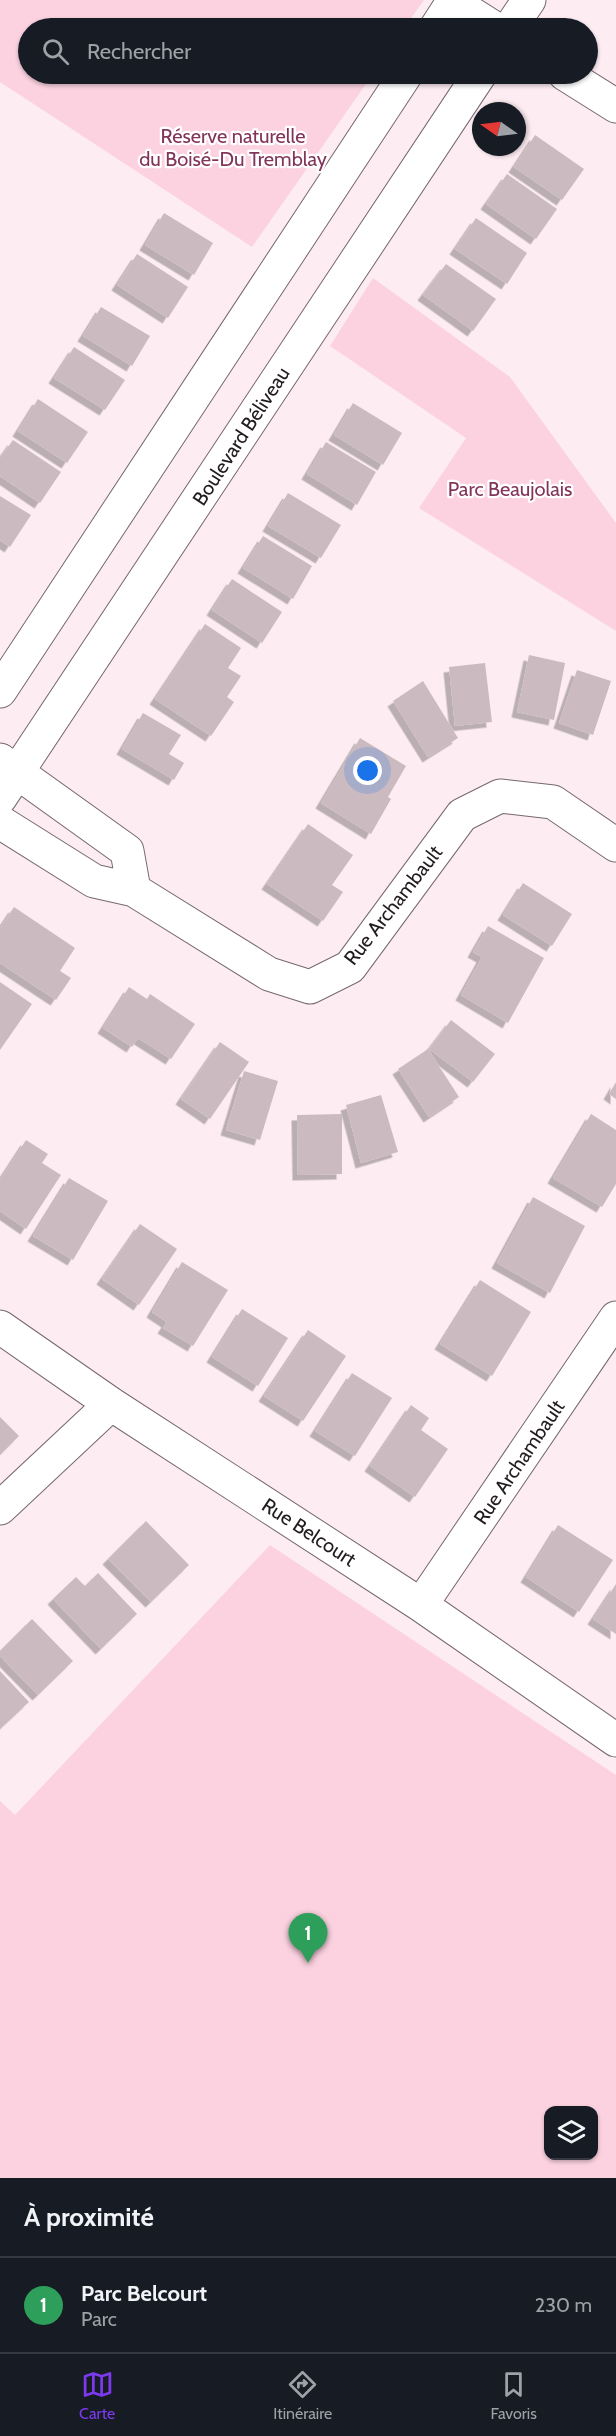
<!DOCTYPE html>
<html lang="fr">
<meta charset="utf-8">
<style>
:root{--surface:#171b24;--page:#20242c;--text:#f1f3f6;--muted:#9ea1a6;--line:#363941;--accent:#7c3aed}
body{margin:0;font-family:Cabin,sans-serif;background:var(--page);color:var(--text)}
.controls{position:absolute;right:18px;bottom:18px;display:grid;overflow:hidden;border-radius:12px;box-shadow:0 2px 4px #0004}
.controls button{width:54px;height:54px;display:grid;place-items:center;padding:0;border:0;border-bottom:2px solid var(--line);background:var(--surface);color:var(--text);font:30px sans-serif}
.compass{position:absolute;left:472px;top:102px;width:54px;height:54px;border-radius:50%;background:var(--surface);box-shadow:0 2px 4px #0004;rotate:284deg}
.you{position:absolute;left:368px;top:771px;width:21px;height:21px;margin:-15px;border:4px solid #fff;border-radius:50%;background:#1a73e8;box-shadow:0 0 0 9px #1a73e833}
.badge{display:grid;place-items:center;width:39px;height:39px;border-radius:50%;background:var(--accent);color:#fff;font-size:20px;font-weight:700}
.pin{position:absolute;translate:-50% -50px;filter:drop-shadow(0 2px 3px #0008)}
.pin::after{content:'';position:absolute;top:32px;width:21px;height:18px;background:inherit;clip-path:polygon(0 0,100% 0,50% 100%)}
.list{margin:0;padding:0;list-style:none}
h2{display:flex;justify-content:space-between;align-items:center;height:78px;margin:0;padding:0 24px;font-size:26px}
h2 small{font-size:20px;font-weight:400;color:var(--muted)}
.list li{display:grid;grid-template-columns:39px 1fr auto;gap:18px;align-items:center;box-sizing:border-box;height:96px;padding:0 24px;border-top:2px solid var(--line)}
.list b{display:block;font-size:22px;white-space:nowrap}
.list p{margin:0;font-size:20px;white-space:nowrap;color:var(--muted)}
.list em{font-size:20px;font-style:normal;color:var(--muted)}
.icon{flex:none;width:33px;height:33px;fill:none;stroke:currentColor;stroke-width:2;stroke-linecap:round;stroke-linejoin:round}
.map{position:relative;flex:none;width:616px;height:2178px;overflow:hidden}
.search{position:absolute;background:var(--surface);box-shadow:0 2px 4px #0004;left:18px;right:18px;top:18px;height:66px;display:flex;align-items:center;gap:15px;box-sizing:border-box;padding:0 21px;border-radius:33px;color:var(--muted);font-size:22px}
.sheet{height:174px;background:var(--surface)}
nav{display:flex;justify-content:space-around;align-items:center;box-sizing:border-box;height:84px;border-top:2px solid var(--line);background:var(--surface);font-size:16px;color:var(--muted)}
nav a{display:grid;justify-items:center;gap:3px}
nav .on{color:var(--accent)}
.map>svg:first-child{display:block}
.green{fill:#fcd2e1;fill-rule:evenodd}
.building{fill:#cbbbc1;filter:url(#shadow)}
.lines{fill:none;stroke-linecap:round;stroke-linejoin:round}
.minor-casing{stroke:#76686d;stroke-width:35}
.minor{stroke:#fff;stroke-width:33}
.labels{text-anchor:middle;stroke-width:4.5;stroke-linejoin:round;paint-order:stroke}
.park-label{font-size:20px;fill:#823459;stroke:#fff}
.street-label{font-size:20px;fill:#221c1e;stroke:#fff}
</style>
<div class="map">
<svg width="616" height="2178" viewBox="0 0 616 2178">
<defs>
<filter id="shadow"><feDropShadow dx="-5.5" dy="5.5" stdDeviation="0" flood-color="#0004"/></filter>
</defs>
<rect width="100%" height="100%" fill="#fdedf3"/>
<path class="green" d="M0,0H424L404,28H28V74H373L252,247L0,82Z
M373,278L510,377L616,523V631L419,508L466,438L330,346Z
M270,1545L616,1775V2178H0V1801L15,1815ZM594,2110V2156H548V2110Z"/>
<path class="building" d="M535,135L584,169L562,200L514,167Z
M507,174L557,209L536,239L486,204Z
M164,213L213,243L194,275L145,245Z
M476,218L527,253L507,284L455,249Z
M137,254L188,287L168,318L117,285Z
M446,264L496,299L473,331L423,295Z
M101,307L150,336L132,366L83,336Z
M74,347L125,380L105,410L54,378Z
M38,399L88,432L67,463L18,431Z
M353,403L402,433L383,465L334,435Z
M13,440L61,472L40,503L0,476V458Z
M326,442L376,472L357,505L307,474Z
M288,493L341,525L321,558L268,526Z
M0,496L31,515L10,547L0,540Z
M263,536L312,566L293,599L243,568Z
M232,579L282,612L262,643L212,610Z
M205,624L241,648L228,668L241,676L227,697L234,702L211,736L155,699Z
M529,655L565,663L554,720L517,712Z
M485,663L492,722L455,726L449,667Z
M577,670L611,681L593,735L559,723Z
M423,681L458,738L428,757L393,701Z
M143,713L181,735L169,754L184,763L174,780L122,749Z
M360,738L406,766L388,797L391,799L371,834L321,803Z
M308,824L353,855L332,885L343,892L323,921L267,884Z
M523,883L572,914L552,946L503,915Z
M14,907L75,948L60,971L71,978L56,1000L0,963V928Z
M488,926L544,958L508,1023L461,995L482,957L473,952Z
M0,982L32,1004L0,1050Z
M129,987L147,999L150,994L195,1024L171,1059L138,1038L132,1047L103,1028Z
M451,1020L495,1054L473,1082L429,1049Z
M220,1042L249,1062L210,1119L181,1099Z
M428,1049L459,1097L429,1117L398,1069Z
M244,1071L278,1081L260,1140L226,1130Z
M616,1082V1099L609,1094Z
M381,1095L398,1152L361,1163L346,1105Z
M342,1114V1174L298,1175L297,1115Z
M591,1114L616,1130V1184L602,1207L553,1178Z
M26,1140L48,1154L42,1163L61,1175L26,1229L0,1211V1180Z
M69,1178L108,1201L73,1260L33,1236Z
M533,1197L585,1226L550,1293L497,1263Z
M140,1224L177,1249L139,1305L102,1279Z
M182,1262L228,1290L193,1346L163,1328L167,1322L152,1312Z
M480,1280L531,1312L492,1376L440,1344Z
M242,1309L288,1338L258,1386L212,1357Z
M308,1330L346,1356L303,1421L264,1396Z
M352,1373L392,1398L355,1456L315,1431Z
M411,1405L429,1418L421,1430L448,1449L415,1497L370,1466Z
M0,1417L19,1436L0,1455Z
M146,1521L189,1565L151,1602L108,1559Z
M558,1525L613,1560L579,1612L526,1577Z
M98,1573L137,1614L101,1649L53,1599L76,1577L85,1586Z
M616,1584V1634L593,1619Z
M32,1619L73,1661L38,1695L0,1656V1651Z
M0,1671L29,1702L0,1729Z"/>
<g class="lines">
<g class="minor-casing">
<path id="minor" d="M453,2L494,28
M436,28L454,0
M510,28L529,0
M565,74L616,106
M0,691L406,74
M0,760L127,851L134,890
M0,798L480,74
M0,822L94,881L134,890L269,974L310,987L350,967L462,815L500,796L553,802L616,845
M0,1327L111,1404L421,1605L616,1740
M0,1508L111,1404
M421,1605L616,1318"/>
</g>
<use href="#minor" class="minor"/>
</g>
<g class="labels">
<g class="park-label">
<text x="233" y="143">Réserve naturelle<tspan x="233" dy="23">du Boisé-Du Tremblay</tspan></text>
<text x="510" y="496">Parc Beaujolais</text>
</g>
<g class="street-label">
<text transform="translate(241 436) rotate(-57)" y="7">Boulevard Béliveau</text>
<text transform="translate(393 905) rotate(-52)" y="7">Rue Archambault</text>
<text transform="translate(519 1462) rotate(-56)" y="7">Rue Archambault</text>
<text transform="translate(309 1532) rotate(33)" y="7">Rue Belcourt</text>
</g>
</g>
</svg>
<div class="controls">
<button><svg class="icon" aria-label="layers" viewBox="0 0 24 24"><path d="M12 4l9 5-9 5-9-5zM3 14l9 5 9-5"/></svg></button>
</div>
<svg class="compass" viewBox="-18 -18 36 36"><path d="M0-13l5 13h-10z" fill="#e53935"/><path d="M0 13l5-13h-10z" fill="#9ea1a6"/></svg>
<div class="you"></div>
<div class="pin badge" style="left:308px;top:1963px;background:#2e9e5b">1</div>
<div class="search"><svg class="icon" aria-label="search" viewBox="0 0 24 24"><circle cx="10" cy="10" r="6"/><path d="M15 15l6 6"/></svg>Rechercher</div>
</div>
<section class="sheet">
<h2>À proximité<small></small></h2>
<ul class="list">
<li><span class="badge" style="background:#2e9e5b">1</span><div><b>Parc Belcourt</b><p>Parc</p></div><em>230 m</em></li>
</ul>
</section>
<nav>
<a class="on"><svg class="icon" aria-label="map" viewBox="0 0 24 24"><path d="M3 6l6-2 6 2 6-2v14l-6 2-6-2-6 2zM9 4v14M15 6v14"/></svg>Carte</a>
<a><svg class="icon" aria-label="directions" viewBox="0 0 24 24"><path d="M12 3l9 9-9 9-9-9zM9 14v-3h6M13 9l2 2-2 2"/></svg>Itinéraire</a>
<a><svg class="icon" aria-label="saved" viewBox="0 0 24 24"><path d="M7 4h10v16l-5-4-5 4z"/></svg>Favoris</a>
</nav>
